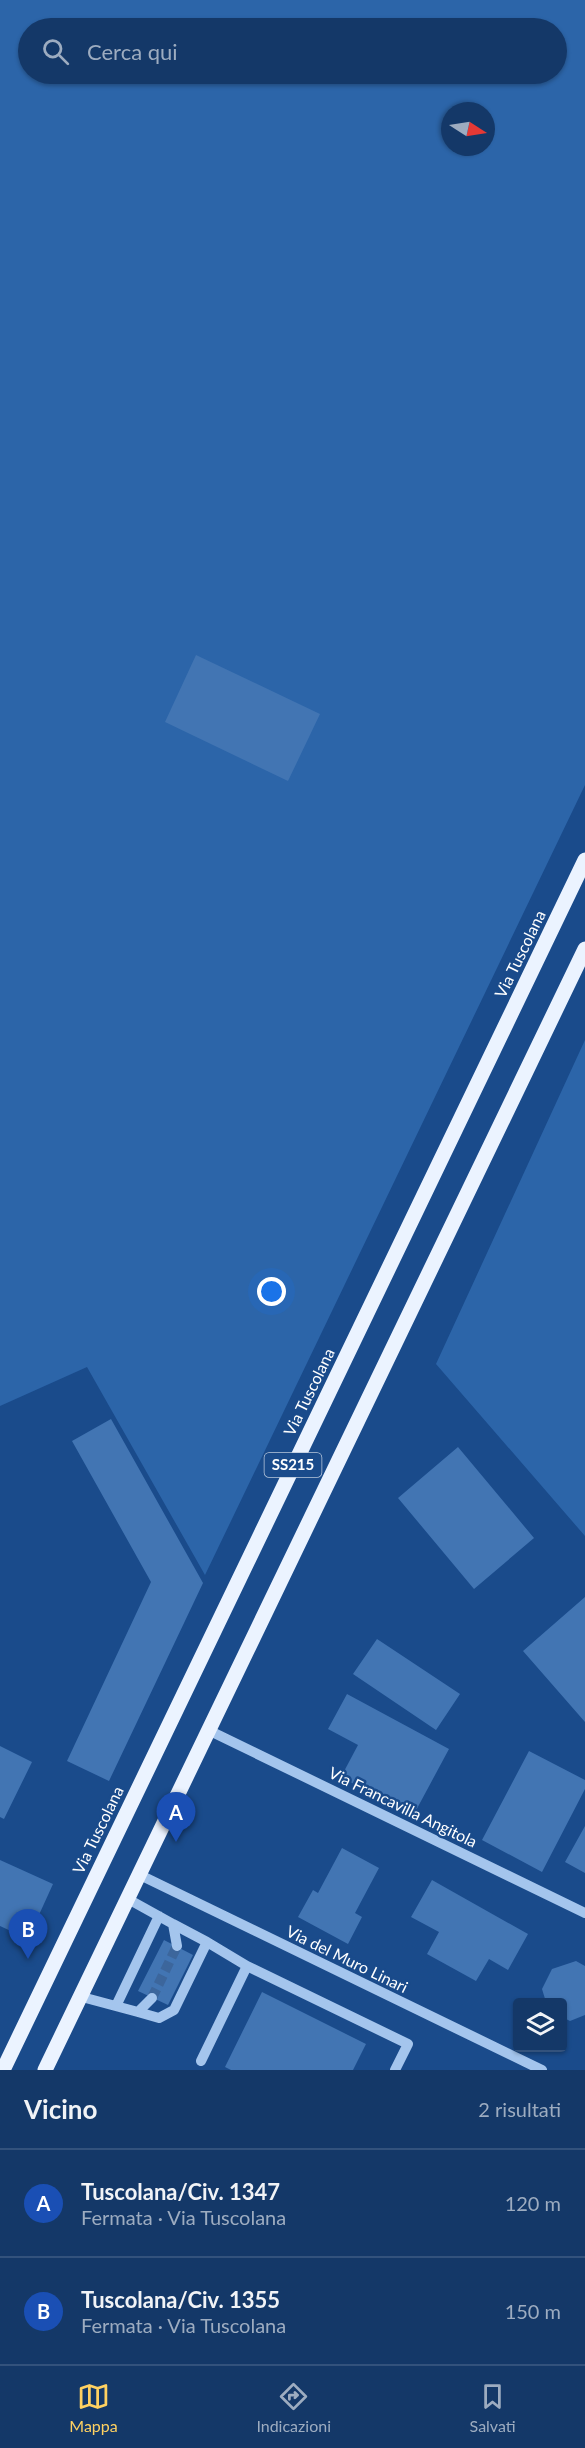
<!DOCTYPE html>
<html lang="it">
<meta charset="utf-8">
<style>
:root{--surface:#143868;--page:#1d3f6e;--text:#f1f3f6;--muted:#9dacc0;--line:#33527c;--accent:#ffd161}
body{margin:0;font-family:Lato,sans-serif;background:var(--page);color:var(--text)}
.controls{position:absolute;right:18px;bottom:18px;display:grid;overflow:hidden;border-radius:6px;box-shadow:0 2px 4px #0004}
.controls button{width:54px;height:54px;display:grid;place-items:center;padding:0;border:0;border-bottom:2px solid var(--line);background:var(--surface);color:var(--text);font:30px sans-serif}
.compass{position:absolute;left:441px;top:102px;width:54px;height:54px;border-radius:50%;background:var(--surface);box-shadow:0 2px 4px #0004;rotate:102deg}
.you{position:absolute;left:272px;top:1292px;width:21px;height:21px;margin:-15px;border:4px solid #fff;border-radius:50%;background:#1a73e8;box-shadow:0 0 0 9px #1a73e833}
.badge{display:grid;place-items:center;width:39px;height:39px;border-radius:50%;background:var(--accent);color:#fff;font-size:20px;font-weight:700}
.pin{position:absolute;translate:-50% -50px;filter:drop-shadow(0 2px 3px #0008)}
.pin::after{content:'';position:absolute;top:32px;width:21px;height:18px;background:inherit;clip-path:polygon(0 0,100% 0,50% 100%)}
.list{margin:0;padding:0;list-style:none}
h2{display:flex;justify-content:space-between;align-items:center;height:78px;margin:0;padding:0 24px;font-size:26px}
h2 small{font-size:20px;font-weight:400;color:var(--muted)}
.list li{display:grid;grid-template-columns:39px 1fr auto;gap:18px;align-items:center;box-sizing:border-box;height:108px;padding:0 24px;border-top:2px solid var(--line)}
.list b{display:block;font-size:22px;white-space:nowrap}
.list p{margin:0;font-size:20px;white-space:nowrap;color:var(--muted)}
.list em{font-size:20px;font-style:normal;color:var(--muted)}
.icon{flex:none;width:33px;height:33px;fill:none;stroke:currentColor;stroke-width:2;stroke-linecap:round;stroke-linejoin:round}
.map{position:relative;flex:none;width:585px;height:2070px;overflow:hidden}
.search{position:absolute;background:var(--surface);box-shadow:0 2px 4px #0004;left:18px;right:18px;top:18px;height:66px;display:flex;align-items:center;gap:15px;box-sizing:border-box;padding:0 21px;border-radius:33px;color:var(--muted);font-size:22px}
.sheet{height:294px;background:var(--surface)}
nav{display:flex;justify-content:space-around;align-items:center;box-sizing:border-box;height:84px;border-top:2px solid var(--line);background:var(--surface);font-size:16px;color:var(--muted)}
nav a{display:grid;justify-items:center;gap:3px}
nav .on{color:var(--accent)}
.map>svg:first-child{display:block}
.green{fill:#2c65a9;fill-rule:evenodd}
.building{fill:#4275b3}
.lines{fill:none;stroke-linecap:round;stroke-linejoin:round}
.minor-tunnel{stroke:#3c669c;stroke-width:10;stroke-dasharray:10 5;stroke-linecap:butt}
.minor{stroke:#a4c5ed;stroke-width:10}
.major{stroke:#ebf3ff;stroke-width:15}
.labels{text-anchor:middle;stroke-width:5;stroke-linejoin:round;paint-order:stroke}
.shield{fill:#1a4b8b;stroke:#bac9dc;stroke-width:1.5}
.shield-label{font-size:15px;font-weight:bold;fill:#fff}
.street-label{font-size:16px;fill:#fff;stroke:#1a4b8b}
</style>
<div class="map">
<svg width="585" height="2070" viewBox="0 0 585 2070">
<rect width="100%" height="100%" fill="#1a4b8b"/>
<path class="green" d="M0,0H585V785L205,1575L87,1367L0,1406ZM28,28H556V74H28ZM450,111H486V147H450Z
M585,1040V1536L436,1364Z"/>
<path class="building" d="M196,655L320,714L288,781L165,722Z
M111,1419L203,1583L109,1781L67,1761L151,1582L72,1441Z
M458,1447L534,1538L474,1589L398,1498Z
M585,1597V1722L523,1651Z
M377,1639L460,1694L436,1730L353,1674Z
M347,1694L449,1749L413,1816L341,1777L358,1745L328,1729Z
M0,1746L32,1762L4,1819L0,1817Z
M529,1751L585,1780V1789L542,1872L482,1840Z
M585,1826V1873L565,1862Z
M342,1848L379,1868L355,1913L362,1917L348,1944L298,1917L313,1890L318,1893Z
M0,1860L53,1884L28,1939L0,1926Z
M432,1880L528,1934L508,1970L489,1959L476,1981L427,1954L439,1932L411,1917Z
M164,1940L193,1955L168,2005L138,1991Z
M576,1961L585,1966V2015L570,2021L562,2017V2002H546L542,1989L552,1969Z
M262,1992L366,2044L353,2070H231L225,2067Z"/>
<g class="lines">
<path class="minor-tunnel" d="M152,1998L177,1946"/>
<path class="minor" d="M208,1730L585,1913
M140,1875L542,2070
M128,1899L173,1924L177,1946
M247,1966L408,2044L395,2070
M82,1997L138,2012L152,1998
M116,2006L159,1916
M138,2012L159,2018L174,2010L207,1942L173,1924
M201,2061L247,1966L207,1942"/>
<path class="major" d="M3,2070L585,860
M45,2070L585,949"/>
</g>
<g class="labels">
<rect class="shield" x="264.5" y="1453" width="57" height="24" rx="4.5"/>
<g class="shield-label">
<text x="293" y="1470">SS215</text>
</g>
<g class="street-label">
<text transform="translate(520 954) rotate(-64)" y="6">Via Tuscolana</text>
<text transform="translate(309 1392) rotate(-64)" y="6">Via Tuscolana</text>
<text transform="translate(403 1807) rotate(26)" y="6">Via Francavilla Angitola</text>
<text transform="translate(98 1830) rotate(-64)" y="6">Via Tuscolana</text>
<text transform="translate(347 1959) rotate(26)" y="6">Via del Muro Linari</text>
</g>
</g>
</svg>
<div class="controls">
<button><svg class="icon" aria-label="layers" viewBox="0 0 24 24"><path d="M12 4l9 5-9 5-9-5zM3 14l9 5 9-5"/></svg></button>
</div>
<svg class="compass" viewBox="-18 -18 36 36"><path d="M0-13l5 13h-10z" fill="#e53935"/><path d="M0 13l5-13h-10z" fill="#9dacc0"/></svg>
<div class="you"></div>
<div class="pin badge" style="left:176px;top:1842px;background:#1a4fb4">A</div>
<div class="pin badge" style="left:28px;top:1959px;background:#1a4fb4">B</div>
<div class="search"><svg class="icon" aria-label="search" viewBox="0 0 24 24"><circle cx="10" cy="10" r="6"/><path d="M15 15l6 6"/></svg>Cerca qui</div>
</div>
<section class="sheet">
<h2>Vicino<small>2 risultati</small></h2>
<ul class="list">
<li><span class="badge" style="background:#1a4fb4">A</span><div><b>Tuscolana/Civ. 1347</b><p>Fermata · Via Tuscolana</p></div><em>120 m</em></li>
<li><span class="badge" style="background:#1a4fb4">B</span><div><b>Tuscolana/Civ. 1355</b><p>Fermata · Via Tuscolana</p></div><em>150 m</em></li>
</ul>
</section>
<nav>
<a class="on"><svg class="icon" aria-label="map" viewBox="0 0 24 24"><path d="M3 6l6-2 6 2 6-2v14l-6 2-6-2-6 2zM9 4v14M15 6v14"/></svg>Mappa</a>
<a><svg class="icon" aria-label="directions" viewBox="0 0 24 24"><path d="M12 3l9 9-9 9-9-9zM9 14v-3h6M13 9l2 2-2 2"/></svg>Indicazioni</a>
<a><svg class="icon" aria-label="saved" viewBox="0 0 24 24"><path d="M7 4h10v16l-5-4-5 4z"/></svg>Salvati</a>
</nav>
